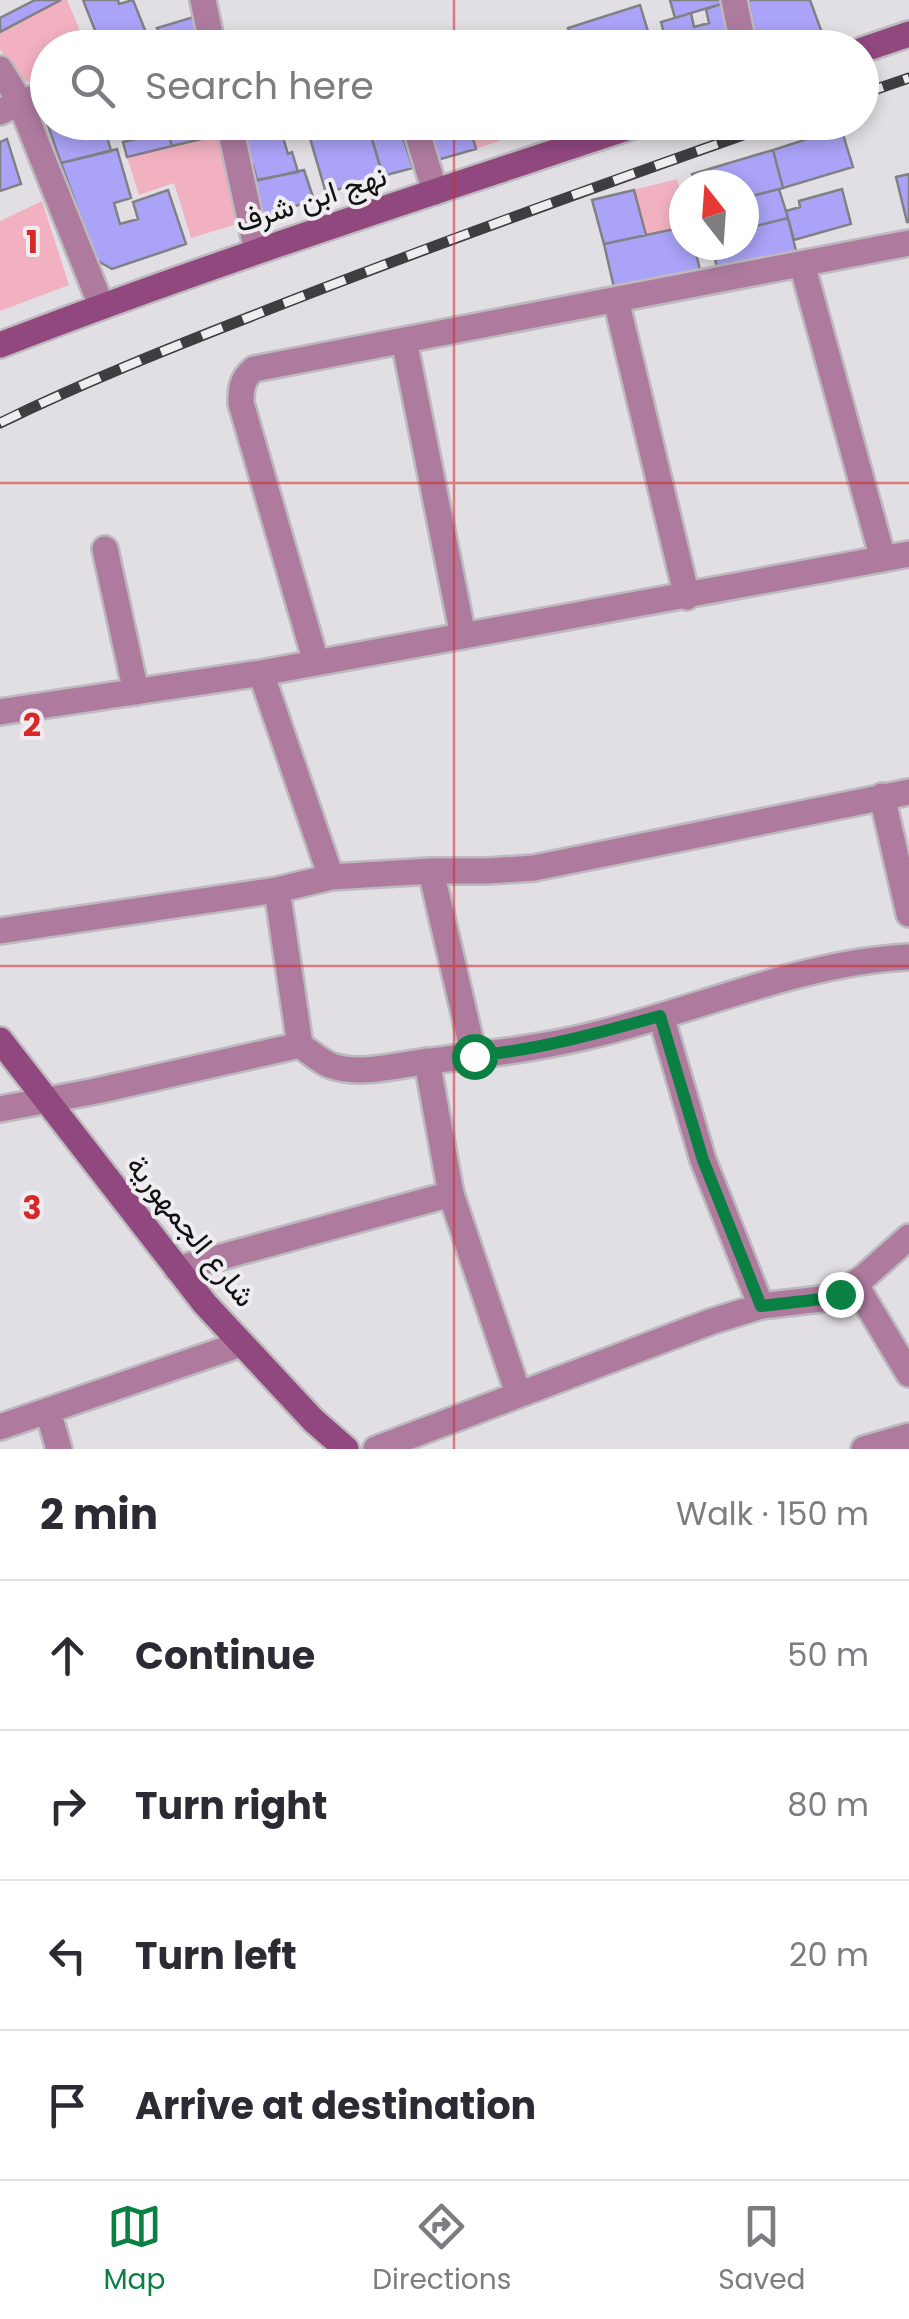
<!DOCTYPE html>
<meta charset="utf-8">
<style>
:root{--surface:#fff;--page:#f7f7f7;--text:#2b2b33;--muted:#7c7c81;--line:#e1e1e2;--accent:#0b8043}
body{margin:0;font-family:Poppins,Vazirmatn,sans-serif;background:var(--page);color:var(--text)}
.compass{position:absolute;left:669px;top:170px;width:90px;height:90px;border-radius:50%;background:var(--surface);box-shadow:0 5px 15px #0003;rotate:343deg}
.stop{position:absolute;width:30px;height:30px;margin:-22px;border:8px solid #0b8043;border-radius:50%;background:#fff}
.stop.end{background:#0b8043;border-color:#fff;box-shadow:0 2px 10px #0008}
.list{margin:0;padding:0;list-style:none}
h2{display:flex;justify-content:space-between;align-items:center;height:130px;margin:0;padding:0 40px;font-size:42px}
h2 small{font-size:32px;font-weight:400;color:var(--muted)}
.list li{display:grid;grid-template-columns:65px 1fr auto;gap:30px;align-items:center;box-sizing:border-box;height:150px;padding:0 40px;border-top:2px solid var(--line)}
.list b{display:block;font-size:38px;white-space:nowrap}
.list em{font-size:32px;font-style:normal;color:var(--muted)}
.icon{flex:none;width:55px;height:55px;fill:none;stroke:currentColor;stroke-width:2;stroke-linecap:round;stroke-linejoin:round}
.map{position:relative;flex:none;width:909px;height:1449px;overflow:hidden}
.search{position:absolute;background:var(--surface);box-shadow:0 5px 15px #0003;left:30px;right:30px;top:30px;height:110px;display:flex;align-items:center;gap:25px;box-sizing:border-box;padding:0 35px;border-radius:55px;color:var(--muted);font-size:38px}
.sheet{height:730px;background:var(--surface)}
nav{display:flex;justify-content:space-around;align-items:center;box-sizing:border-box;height:140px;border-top:2px solid var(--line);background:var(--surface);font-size:28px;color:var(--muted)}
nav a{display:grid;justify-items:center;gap:5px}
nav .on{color:var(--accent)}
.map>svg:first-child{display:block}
.green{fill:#f1b1c0}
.building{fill:#aaa3f7;stroke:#808085;stroke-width:2.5}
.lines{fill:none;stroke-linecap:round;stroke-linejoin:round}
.street-casing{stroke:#bcbabe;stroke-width:30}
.secondary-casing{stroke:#bcbabe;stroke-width:30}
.street{stroke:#ae7b9f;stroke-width:25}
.secondary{stroke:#91487f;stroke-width:25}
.rail-casing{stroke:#3f3d40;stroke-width:11}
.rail{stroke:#f0edf1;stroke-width:8;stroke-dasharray:22;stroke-linecap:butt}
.route{stroke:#0b8043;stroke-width:12}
.grid{fill:none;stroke:#d62828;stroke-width:2.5;stroke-opacity:0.55}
.labels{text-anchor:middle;stroke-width:8;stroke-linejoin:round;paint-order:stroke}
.street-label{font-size:30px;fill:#111012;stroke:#f0edf1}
.grid-label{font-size:32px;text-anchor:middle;font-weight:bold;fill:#d62828;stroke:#f0edf1;stroke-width:8;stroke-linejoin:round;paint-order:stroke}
</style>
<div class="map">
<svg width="909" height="1449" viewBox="0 0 909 1449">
<rect width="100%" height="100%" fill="#e2dfe4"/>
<path class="green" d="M61,0H67L87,47L48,48L47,81L37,85L17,78L0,49V32Z
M468,122L549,123L476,149Z
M218,135L237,224L191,238L174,183L139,195L127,157Z
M677,179L684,206V227L646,235L634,190Z
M42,201L69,285L0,311V221Z"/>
<path class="building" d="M35,0H61L0,32V18Z
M83,0H118L119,4L133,0L147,35L112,48H102Z
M670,0H720L721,4L675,18Z
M748,0H810L822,33L780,48H758Z
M721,4L732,48H668L661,22L691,13L694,27L709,23L706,9Z
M640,5L653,48H605L601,36L574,45L568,28Z
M197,16L202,35L163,47L157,28Z
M48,116V122H103L111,151L61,163L46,120Z
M164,122H216L218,135L172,146Z
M367,122L383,176L326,193L310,138Z
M398,122L413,168L383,176L367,123Z
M435,122H468L476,149L434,161L424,126Z
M841,128L853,167L783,188L773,150Z
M281,131L288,154L292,152L298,172L257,180L253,165L247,166L241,139Z
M167,132L172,146L127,157L123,142Z
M7,139L21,184L0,191V142Z
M117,149L131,198L114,203L120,224L138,219L133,202L168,190L186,244L112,269L96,260L61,163Z
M773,150L783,188L744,198V185H695L692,174Z
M304,170L314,200L259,218L251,182Z
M909,174V222H907L896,177Z
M779,189L788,218L744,229V198Z
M842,189L851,224L794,240L786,211L800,207L799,201Z
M634,190L646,235L604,244L592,200Z
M788,218L797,255L718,273L712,245H744V229Z
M684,227V245H694L701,274L615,292L604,244Z"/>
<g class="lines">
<g class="street-casing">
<path id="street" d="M203,0L213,48
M734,0L744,48
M0,69L20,102L101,305
M0,112L20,102L48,94
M229,122L257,251
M414,122L435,192
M802,264L883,559
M616,300L687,597
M404,340L463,636
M105,549L136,692
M316,662L241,403C241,387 242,379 254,369L909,243
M261,673L331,877
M0,712L261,673L909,554
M882,796L909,914
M431,871L474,1056
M0,931L277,890L331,877L431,871H488L534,868L909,792
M661,1016L703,1160L761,1306
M300,1045C310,1052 321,1062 332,1066C362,1076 400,1064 431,1061C487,1054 542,1048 597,1034C700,1009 802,962 909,957
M427,1061L451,1194L518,1393
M0,1109L96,1091L300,1045L277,890
M177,1269L451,1194
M855,1284L909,1374
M48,1411L59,1449
M0,1427L241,1344
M376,1449L710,1322L761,1306L821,1299L840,1294L864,1277L909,1237
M864,1449L909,1436"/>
</g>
<g class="secondary-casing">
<path id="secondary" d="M862,50L909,34
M0,345C212,263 429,194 645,122
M0,1040L205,1304L313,1420L346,1449"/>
</g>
<use href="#street" class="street"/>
<use href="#secondary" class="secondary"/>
<g class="rail-casing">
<path id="rail" d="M862,94L909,78
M0,423C82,383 167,349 252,316C426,247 603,184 780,122"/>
</g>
<use href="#rail" class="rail"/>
</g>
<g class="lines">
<path class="route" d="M474,1056C537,1050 599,1033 660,1016L703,1160L761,1306L822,1299L840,1294"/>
</g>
<path class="grid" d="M454,0V48M454,122V1449M0,483H909M0,966H909"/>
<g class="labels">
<g class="street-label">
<text transform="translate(311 199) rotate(-18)" y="10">نهج ابن شرف</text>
<text transform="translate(191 1231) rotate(51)" y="10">شارع الجمهورية</text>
</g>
</g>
<g class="grid-label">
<text x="32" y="253">1</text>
<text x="32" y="736">2</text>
<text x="32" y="1219">3</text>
</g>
</svg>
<svg class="compass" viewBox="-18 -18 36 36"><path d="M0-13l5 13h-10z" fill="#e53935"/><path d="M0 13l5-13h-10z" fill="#7c7c81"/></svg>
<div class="stop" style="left:474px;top:1056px"></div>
<div class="stop end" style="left:840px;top:1294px"></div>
<div class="search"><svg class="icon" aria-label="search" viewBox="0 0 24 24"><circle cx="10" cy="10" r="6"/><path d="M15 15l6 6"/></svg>Search here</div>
</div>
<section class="sheet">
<h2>2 min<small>Walk · 150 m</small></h2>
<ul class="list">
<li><svg class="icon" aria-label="ahead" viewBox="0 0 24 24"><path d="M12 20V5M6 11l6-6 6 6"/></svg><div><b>Continue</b></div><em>50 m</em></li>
<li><svg class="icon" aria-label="right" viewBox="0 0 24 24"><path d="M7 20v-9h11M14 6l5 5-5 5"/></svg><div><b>Turn right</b></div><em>80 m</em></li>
<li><svg class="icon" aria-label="left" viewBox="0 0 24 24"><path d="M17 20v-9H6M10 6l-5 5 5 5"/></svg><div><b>Turn left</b></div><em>20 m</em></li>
<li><svg class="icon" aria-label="arrive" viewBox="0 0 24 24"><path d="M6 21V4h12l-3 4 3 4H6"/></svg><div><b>Arrive at destination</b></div></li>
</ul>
</section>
<nav>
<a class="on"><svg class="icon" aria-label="map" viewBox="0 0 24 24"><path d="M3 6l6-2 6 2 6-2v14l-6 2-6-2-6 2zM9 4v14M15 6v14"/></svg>Map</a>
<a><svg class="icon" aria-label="directions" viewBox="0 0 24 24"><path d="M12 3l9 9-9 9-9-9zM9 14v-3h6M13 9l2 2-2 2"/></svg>Directions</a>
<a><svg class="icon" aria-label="saved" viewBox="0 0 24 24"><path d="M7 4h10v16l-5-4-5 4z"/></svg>Saved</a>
</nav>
